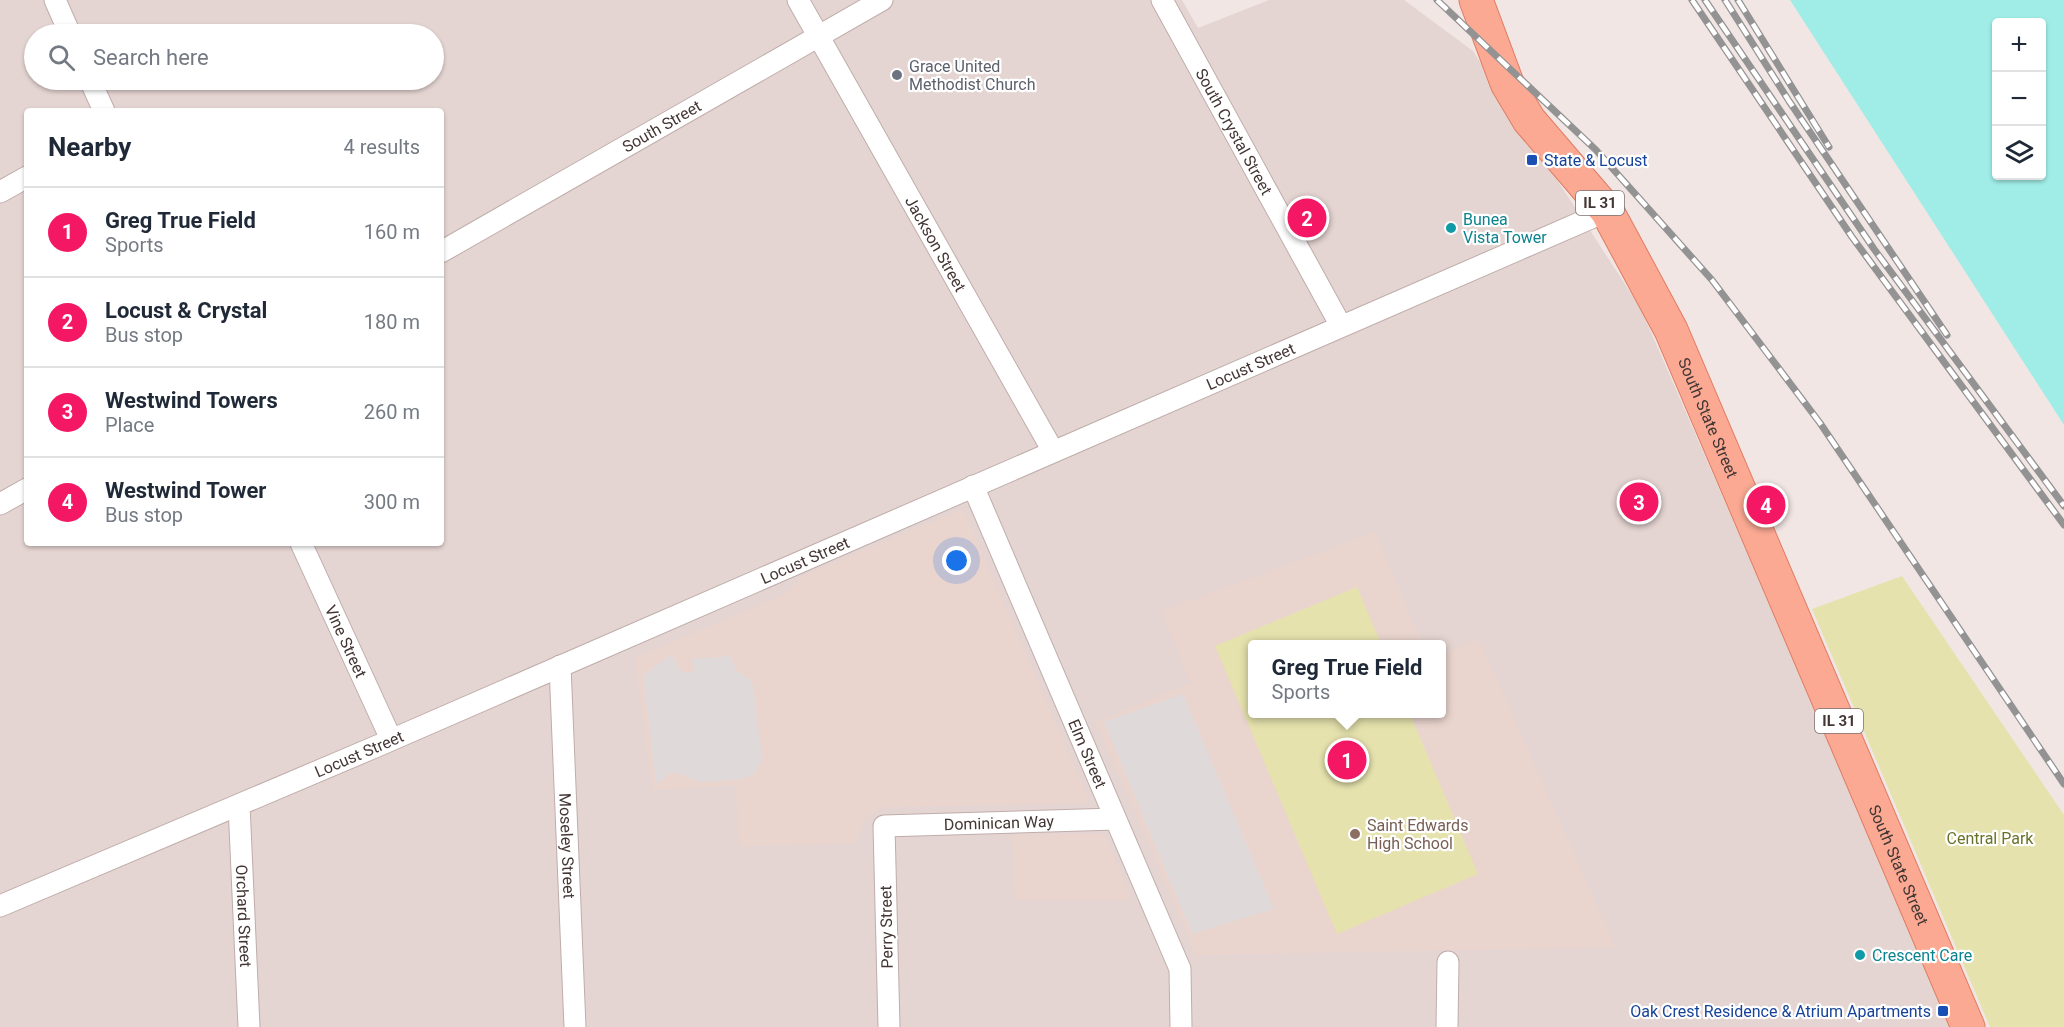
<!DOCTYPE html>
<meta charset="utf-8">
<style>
:root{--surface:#fff;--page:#f2f2f3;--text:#1f2937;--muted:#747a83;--line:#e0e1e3;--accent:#f41864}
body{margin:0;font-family:Roboto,sans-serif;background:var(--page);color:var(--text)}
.controls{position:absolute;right:18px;top:18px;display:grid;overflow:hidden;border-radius:6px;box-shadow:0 2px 4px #0004}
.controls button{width:54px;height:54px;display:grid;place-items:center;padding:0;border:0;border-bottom:2px solid var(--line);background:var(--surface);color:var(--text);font:30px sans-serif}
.you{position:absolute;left:957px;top:561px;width:21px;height:21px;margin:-15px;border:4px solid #fff;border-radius:50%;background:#1a73e8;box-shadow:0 0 0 9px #1a73e833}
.badge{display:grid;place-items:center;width:39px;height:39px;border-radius:50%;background:var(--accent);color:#fff;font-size:20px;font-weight:700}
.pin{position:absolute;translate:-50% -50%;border:3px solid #fff;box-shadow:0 2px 6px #0006}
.popup{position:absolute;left:1248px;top:640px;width:198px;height:78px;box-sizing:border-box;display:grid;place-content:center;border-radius:6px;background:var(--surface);filter:drop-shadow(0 2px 4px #0005);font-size:20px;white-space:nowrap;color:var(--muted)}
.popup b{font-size:22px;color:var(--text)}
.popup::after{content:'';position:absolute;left:50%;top:100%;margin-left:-12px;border:12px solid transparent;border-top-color:var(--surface)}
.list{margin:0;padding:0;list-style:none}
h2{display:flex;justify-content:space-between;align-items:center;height:78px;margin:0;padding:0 24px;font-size:26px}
h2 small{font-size:20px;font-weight:400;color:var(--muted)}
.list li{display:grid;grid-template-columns:39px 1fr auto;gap:18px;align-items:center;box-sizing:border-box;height:90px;padding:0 24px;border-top:2px solid var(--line)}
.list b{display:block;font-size:22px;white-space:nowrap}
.list p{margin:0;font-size:20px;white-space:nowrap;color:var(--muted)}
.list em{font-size:20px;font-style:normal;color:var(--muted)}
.icon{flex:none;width:33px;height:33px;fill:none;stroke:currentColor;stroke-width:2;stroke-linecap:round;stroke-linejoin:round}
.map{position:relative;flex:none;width:2064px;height:1027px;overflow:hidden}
.search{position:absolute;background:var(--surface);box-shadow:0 2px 4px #0004;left:24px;top:24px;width:420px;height:66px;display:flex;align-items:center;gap:15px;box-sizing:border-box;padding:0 21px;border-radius:33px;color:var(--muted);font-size:22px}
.panel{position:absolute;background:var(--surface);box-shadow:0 2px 4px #0004;left:24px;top:108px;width:420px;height:438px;border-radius:6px}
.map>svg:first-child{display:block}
.residential{fill:#e5d5d2;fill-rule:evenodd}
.education{fill:#ead4ce}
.green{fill:#e5e2ad}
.parking{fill:#dfdad9}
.water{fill:#a0ede7;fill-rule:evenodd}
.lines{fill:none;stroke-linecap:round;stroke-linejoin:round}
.street-casing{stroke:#bfadaa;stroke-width:23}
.primary-casing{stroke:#df7c63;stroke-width:35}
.street{stroke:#fff;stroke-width:21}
.primary{stroke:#fba993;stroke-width:33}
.rail-casing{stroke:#939393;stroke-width:7}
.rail{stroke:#fff;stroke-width:4.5;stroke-dasharray:14;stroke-linecap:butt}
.worship-dot{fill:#6b7280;stroke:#fff;stroke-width:2}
.transit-dot{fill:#1a4fb4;stroke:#fff;stroke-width:2}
.culture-dot{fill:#0f9aa8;stroke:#fff;stroke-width:2}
.education-dot{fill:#8d6e63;stroke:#fff;stroke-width:2}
.labels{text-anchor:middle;stroke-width:4.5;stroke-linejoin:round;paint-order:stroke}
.shield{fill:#fff;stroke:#7b7271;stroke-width:1.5}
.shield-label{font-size:15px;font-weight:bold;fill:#433634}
.worship-label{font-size:16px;fill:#5b616d;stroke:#fff;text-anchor:start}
.street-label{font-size:16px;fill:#433634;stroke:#fff}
.transit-label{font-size:16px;fill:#164399;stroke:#fff;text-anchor:start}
.culture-label{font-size:16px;fill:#0d838f;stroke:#fff;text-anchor:start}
.education-label{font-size:16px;fill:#785e54;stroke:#fff;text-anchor:start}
.park-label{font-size:16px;fill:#697229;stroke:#fff}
</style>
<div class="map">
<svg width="2064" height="1027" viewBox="0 0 2064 1027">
<rect width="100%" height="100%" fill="#f1e6e4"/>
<path class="residential" d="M0,0H1182L1198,28L1269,0H1404L1473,51L1640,307L1954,1027H0ZM34,34H434V80H34ZM27,111H441V543H27ZM1252,644H1442V714H1252Z"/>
<path class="education" d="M959,511L965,514L1089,801L1087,803L887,807L877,810L864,820L855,843L739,846L736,785L652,790L635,658L785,594L803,576Z
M1375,532L1422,644H1252V714H1442V654L1479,640L1615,947L1196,955L1096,722L1191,683L1162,611Z
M1100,834L1107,839L1131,900H1015L1012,835Z"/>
<path class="green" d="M1902,576L2064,815V1027H1990L1812,609Z
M1357,587L1381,644H1252V714H1410L1478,874L1337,934L1215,646Z"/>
<path class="parking" d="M672,654L679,669L684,673L695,672L691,659L730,656L736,670L750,679L753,686L762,759L754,774L743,779L706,782L696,781L683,774L671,773L656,784L643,675Z
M1183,694L1274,909L1192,934L1104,722Z"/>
<path class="water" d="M1790,0H2064V425ZM1996,22H2042V176H1996Z"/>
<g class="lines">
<g class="street-casing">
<g id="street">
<path d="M55,0L70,34"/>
<path id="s1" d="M798,0L1053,451"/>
<path id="s2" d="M1162,0L1341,326"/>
<path d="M90,80L104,111"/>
<path d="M0,192L27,177"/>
<path id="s3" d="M441,252L882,0"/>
<path id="s4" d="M973,486L1180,969L1181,1027"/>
<path d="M0,504L27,489"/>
<path id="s5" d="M301,543L391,739"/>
<path id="s6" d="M560,666L575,1027"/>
<path id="s7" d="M239,805L249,1027"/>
<path id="s8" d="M0,906L375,747L1607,211"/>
<path id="s9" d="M889,1027L884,826L1115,819"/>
<path d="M1447,1027L1448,962"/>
</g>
</g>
<g class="primary-casing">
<g id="primary">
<path id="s10" d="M1476,0L1507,83L1529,120L1607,211L1671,330L1968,1027"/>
</g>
</g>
<use href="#street" class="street"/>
<use href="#primary" class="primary"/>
<g class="rail-casing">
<path id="rail" d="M1437,0L1596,150L1712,280L1820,423L2064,784
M1692,0L1852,237L2064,525
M1705,0L1874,249L2064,506
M1725,0L1789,101L1947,335
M1738,0L1829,147"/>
</g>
<use href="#rail" class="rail"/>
</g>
<circle class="worship-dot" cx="897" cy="75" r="6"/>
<g class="transit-dot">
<rect x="1526" y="154" width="12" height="12" rx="3"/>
<rect x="1937" y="1005" width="12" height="12" rx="3"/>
</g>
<g class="culture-dot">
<circle cx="1451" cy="228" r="6"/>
<circle cx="1860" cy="955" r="6"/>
</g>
<circle class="education-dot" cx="1355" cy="834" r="6"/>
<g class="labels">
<g class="shield">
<rect x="1576" y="191" width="48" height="24" rx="4.5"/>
<rect x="1815" y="709" width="48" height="24" rx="4.5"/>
</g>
<g class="shield-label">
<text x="1600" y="208">IL 31</text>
<text x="1839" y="726">IL 31</text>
</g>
<g class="worship-label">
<text x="909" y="72">Grace United<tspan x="909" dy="18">Methodist Church</tspan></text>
</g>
<g class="street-label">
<text dy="6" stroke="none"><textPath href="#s3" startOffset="254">South Street</textPath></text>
<text dy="6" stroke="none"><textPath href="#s2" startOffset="150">South Crystal Street</textPath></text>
<text dy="6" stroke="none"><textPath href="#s1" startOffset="280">Jackson Street</textPath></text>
<text dy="6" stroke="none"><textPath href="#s8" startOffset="1362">Locust Street</textPath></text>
<text dy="6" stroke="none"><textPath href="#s10" startOffset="482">South State Street</textPath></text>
<text dy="6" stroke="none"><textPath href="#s8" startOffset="876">Locust Street</textPath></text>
<text dy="6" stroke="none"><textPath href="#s5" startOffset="108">Vine Street</textPath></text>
<text dy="6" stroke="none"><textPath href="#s8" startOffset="390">Locust Street</textPath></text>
<text dy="6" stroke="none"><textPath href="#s4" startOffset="291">Elm Street</textPath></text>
<text dy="6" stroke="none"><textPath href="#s9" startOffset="316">Dominican Way</textPath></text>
<text dy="6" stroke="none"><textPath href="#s6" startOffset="180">Moseley Street</textPath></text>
<text dy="6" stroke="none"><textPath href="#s10" startOffset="968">South State Street</textPath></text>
<text dy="6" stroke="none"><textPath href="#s7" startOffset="111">Orchard Street</textPath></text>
<text transform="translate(886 927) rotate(-91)" y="6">Perry Street</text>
</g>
<g class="transit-label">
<text x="1544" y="166">State &amp; Locust</text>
<text x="1931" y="1017" text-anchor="end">Oak Crest Residence &amp; Atrium Apartments</text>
</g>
<g class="culture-label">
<text x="1463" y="225">Bunea<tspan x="1463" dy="18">Vista Tower</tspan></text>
<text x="1872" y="961">Crescent Care</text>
</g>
<g class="education-label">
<text x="1367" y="831">Saint Edwards<tspan x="1367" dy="18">High School</tspan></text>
</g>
<g class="park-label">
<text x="1990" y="844">Central Park</text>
</g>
</g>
</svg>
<div class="controls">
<button>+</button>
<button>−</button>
<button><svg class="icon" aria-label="layers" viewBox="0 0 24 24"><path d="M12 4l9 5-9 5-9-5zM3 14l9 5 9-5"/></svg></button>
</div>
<div class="you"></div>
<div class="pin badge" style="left:1347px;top:760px">1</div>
<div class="popup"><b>Greg True Field</b>Sports</div>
<div class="pin badge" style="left:1307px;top:218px">2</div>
<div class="pin badge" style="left:1639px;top:502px">3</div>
<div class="pin badge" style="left:1766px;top:505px">4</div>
<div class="search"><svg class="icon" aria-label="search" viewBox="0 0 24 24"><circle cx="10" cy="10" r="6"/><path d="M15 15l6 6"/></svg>Search here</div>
<section class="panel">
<h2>Nearby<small>4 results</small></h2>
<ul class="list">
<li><span class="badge">1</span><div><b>Greg True Field</b><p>Sports</p></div><em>160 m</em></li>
<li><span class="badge">2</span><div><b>Locust &amp; Crystal</b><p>Bus stop</p></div><em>180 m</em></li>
<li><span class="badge">3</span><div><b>Westwind Towers</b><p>Place</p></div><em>260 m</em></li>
<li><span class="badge">4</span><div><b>Westwind Tower</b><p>Bus stop</p></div><em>300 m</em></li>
</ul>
</section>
</div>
